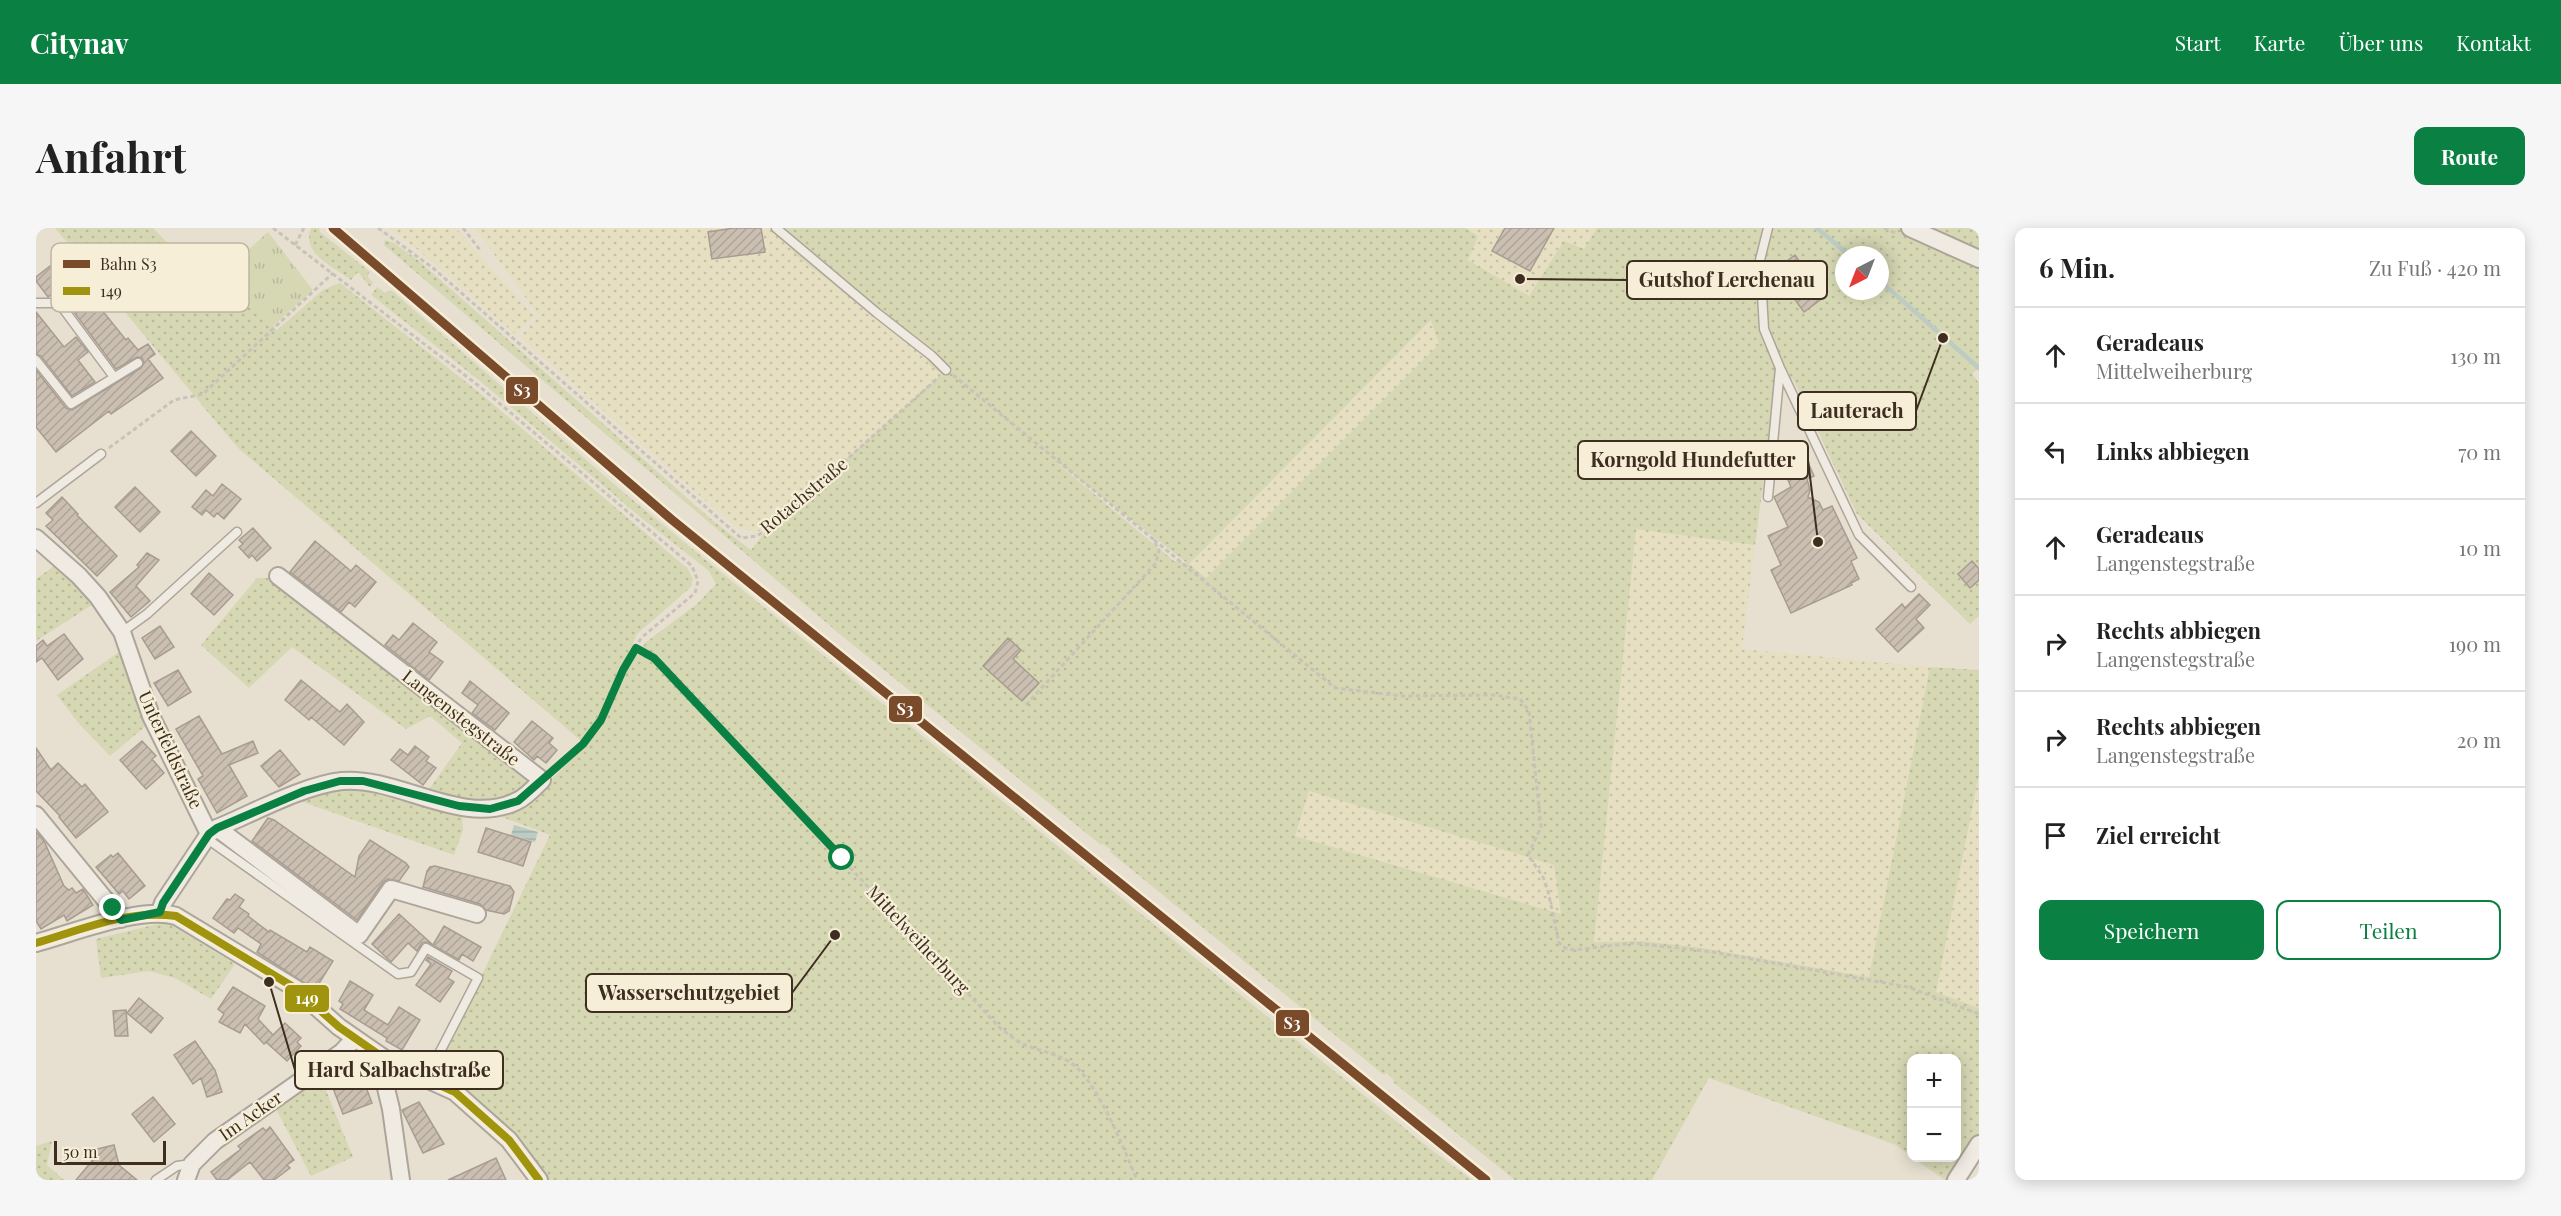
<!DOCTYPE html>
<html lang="de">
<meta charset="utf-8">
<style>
:root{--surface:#fff;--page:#f6f6f6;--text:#222;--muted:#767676;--line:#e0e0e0;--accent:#0b8043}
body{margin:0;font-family:"Playfair Display",serif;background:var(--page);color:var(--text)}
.controls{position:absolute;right:18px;bottom:18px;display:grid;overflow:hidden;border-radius:12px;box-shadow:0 3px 15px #0003}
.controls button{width:54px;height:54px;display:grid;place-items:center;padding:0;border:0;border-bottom:2px solid var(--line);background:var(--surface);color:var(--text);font:30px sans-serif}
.compass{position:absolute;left:1799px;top:18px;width:54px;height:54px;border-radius:50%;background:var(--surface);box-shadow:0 3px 15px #0003;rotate:222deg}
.scale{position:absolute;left:18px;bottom:15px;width:112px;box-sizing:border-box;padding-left:6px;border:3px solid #3d2e20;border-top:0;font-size:16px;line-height:21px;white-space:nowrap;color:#3d2e20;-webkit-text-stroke:4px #f7eed8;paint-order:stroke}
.stop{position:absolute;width:18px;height:18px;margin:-14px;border:4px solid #0b8043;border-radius:50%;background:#fff}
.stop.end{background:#0b8043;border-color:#fff;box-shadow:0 2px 6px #0008}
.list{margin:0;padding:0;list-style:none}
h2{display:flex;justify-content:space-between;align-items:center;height:78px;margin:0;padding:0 24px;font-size:26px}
h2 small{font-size:20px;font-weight:400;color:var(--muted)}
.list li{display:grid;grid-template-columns:39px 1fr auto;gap:18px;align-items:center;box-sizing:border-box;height:96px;padding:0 24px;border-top:2px solid var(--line)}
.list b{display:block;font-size:22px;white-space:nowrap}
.list p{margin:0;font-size:20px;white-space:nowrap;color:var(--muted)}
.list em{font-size:20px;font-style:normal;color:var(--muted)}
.actions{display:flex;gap:12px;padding:18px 24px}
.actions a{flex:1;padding:14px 0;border:2px solid var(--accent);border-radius:12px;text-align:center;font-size:21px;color:var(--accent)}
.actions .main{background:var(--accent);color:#fff}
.icon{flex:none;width:33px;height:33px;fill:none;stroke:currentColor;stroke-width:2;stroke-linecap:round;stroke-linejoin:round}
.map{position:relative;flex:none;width:1943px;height:952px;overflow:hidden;border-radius:12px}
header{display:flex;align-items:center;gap:36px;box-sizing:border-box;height:84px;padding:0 30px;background:var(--accent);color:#fff}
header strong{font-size:28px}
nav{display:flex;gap:33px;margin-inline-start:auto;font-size:21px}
.intro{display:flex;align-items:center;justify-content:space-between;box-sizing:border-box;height:144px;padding:0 36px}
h1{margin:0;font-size:42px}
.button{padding:15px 27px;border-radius:12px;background:var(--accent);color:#fff;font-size:21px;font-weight:700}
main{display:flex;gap:36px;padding:0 36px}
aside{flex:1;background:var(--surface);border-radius:12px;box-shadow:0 3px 15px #0003}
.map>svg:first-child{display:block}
.farmland{fill:url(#farmland-dots)}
.grass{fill:url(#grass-dots);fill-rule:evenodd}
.park{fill:url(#park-tufts)}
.water{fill:url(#water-rules)}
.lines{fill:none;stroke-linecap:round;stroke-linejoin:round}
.stream{stroke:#bcccc2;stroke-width:4.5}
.building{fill:url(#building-hatch);stroke:#a89c90;stroke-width:1.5}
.lane-casing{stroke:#ada599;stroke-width:11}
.street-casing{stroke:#ada599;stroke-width:20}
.path{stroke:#c8c2b9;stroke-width:3;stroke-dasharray:4.5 3;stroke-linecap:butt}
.lane{stroke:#efebe3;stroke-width:8}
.street{stroke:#efebe3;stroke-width:16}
.bus-1-casing{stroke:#f7eed8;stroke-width:12}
.bus-1{stroke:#a0940e;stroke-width:8}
.rail-1-casing{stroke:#f7eed8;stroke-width:14}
.rail-1{stroke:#7a4b2a;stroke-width:9}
.route{stroke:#0b8043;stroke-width:8}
.labels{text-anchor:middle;stroke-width:4.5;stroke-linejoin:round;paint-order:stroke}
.street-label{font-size:18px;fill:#3d2e20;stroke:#f7eed8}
.key{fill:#f7eed8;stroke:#bfb4a1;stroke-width:1.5}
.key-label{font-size:16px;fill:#3d2e20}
.leader{fill:none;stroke:#3d2e20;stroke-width:2}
.callout-dot{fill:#3d2e20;stroke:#f7eed8;stroke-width:2}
.callout{fill:#f7eed8;stroke:#3d2e20;stroke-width:2}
.callout-label{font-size:20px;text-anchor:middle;font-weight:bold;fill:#3d2e20}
.line-badge{stroke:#f7eed8;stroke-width:2}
.badge-label{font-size:16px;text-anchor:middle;font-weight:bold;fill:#fff}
</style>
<header>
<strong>Citynav</strong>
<nav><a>Start</a><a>Karte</a><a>Über uns</a><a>Kontakt</a></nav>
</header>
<div class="intro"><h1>Anfahrt</h1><a class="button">Route</a></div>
<main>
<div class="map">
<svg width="1943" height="952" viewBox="0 0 1943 952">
<defs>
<pattern id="farmland-dots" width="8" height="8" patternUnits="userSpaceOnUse" patternTransform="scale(1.5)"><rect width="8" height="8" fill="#e6dfc2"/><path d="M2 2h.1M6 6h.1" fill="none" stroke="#c6c0a6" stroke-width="1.8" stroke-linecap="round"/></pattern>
<pattern id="grass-dots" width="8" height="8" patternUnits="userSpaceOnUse" patternTransform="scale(1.5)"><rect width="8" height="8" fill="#d6d7b3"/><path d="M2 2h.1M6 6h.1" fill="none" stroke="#b9b99a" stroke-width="1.8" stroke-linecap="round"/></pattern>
<pattern id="park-tufts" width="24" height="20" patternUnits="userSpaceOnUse" patternTransform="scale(1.5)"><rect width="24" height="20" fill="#d6d7b3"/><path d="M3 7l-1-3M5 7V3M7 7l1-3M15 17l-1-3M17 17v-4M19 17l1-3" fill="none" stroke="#b9b99a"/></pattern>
<pattern id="water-rules" width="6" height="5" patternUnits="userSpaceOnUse" patternTransform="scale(1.5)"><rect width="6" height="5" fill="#bcccc2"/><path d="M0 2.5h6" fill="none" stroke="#a2b0a6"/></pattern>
<pattern id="building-hatch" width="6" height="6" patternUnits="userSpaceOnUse" patternTransform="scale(1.5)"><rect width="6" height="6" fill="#cbbfb2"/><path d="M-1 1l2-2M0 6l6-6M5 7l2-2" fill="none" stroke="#afa499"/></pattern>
</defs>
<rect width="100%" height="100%" fill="#e7e0d1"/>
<path class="farmland" d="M355,0H420L498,88L480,107L381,21L355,2Z
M439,0H738L761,27L887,126L896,139L906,146L731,301L718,304L698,298L484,109L503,88Z
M1429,0H1561L1548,22L1494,69L1432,32L1442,8Z
M1396,92L1403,116L1170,350L1153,336Z
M1600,300L1719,317L1706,421L1894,439L1833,749L1660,719L1607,713L1558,715Z
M1943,546V780L1900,764Z
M1273,563L1518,637L1525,686L1259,608Z"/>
<path class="grass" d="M19,0H117L172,56L188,41L241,102L287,62L304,55L444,165L652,341L657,351L655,359L601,406L591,429L596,434L609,415L662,375L680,356L673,343L603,288L444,153L335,67L341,59L349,65L355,62L586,263L681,341L1393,920L1436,952H512L474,903L397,847L514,607L466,589L499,568L550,517L201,219Z
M275,0H283L284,4L333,43L332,49L337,55L334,59L322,44L315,52C297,38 265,26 275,0Z
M738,0H1429L1442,8L1432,32L1493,68L1528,13L1548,21L1561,0H1943V139L1936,146L1943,155V388L1934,396L1821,286L1757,151L1741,150L1719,317L1600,301L1558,714L1607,713L1660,719L1833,749L1894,439L1943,442V546L1900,764L1943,780V908L1915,952H1909L1877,930H1920V830H1876L1875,928L1860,917L1673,850L1616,952H1479L1357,854L1358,852L1350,845L1348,847L1074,624L1075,622L1067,616L1065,617L806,408L348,17L349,12L358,15L382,32L676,292L715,322L731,301L906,146L896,139L887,126L760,27ZM1808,27H1844V63H1808ZM1395,92L1403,116L1170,350L1153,336ZM1021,235H1022L1151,335L1138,333ZM1273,563L1518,637L1525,686L1259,608Z
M21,336L59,375L0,413V351Z
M221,350H234L480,537L494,552C479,589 420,571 391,564L426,515L394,488L370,501L256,419L213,460L165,417Z
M86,422L112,496L74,528L44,497L21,467Z
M315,556L426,586L427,602L418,627L261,572Z
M130,694L199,736L175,771L139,750L113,743L65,750L60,711Z
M285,850L317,929L275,948L239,879Z
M16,913L11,937L28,952H0V918Z"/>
<path class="park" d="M232,4L277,62L237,98L189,43Z"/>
<path class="water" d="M478,597L502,604L499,614L475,607Z"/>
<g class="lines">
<path class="stream" d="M1781,0L1813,27
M1844,53L1943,140"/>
</g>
<path class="building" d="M698,0H725L729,24L676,31L672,4Z
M1469,0H1518L1494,43L1456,23Z
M1759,27L1788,69L1768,84L1738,43Z
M39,35L67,70L61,76L90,112L92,110L102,122L112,116L119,126L112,131L127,150L75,186L73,183L20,224L0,199V142L30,180L36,182L105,140L108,135L106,130L101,129L80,141L38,84L37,80L44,75L22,48Z
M14,38L29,56L12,69L0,53V49Z
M0,84L28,119L40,109L52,124L42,132L59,154L36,168L5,128L0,126Z
M155,203L180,228L160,248L135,223Z
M1768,225L1778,248L1771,251L1774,262L1772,269L1783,274L1787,282L1796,278L1821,330L1815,333L1823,351L1815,355L1816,357L1755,385L1735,342L1745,337L1732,308L1752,299L1738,269L1755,259L1745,236Z
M186,256L205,271L188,291L181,285L178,289L170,282L166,287L156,279L170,262L177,268Z
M99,259L124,284L104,304L79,279Z
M26,269L42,286L41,287L81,328L61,348L10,298L17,292L10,285Z
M217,300L235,320L221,333L216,327L213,330L203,319L207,316L203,312Z
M279,313L315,343L320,337L340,354L319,379L313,374L305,384L254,344Z
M111,325L123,332L100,358L114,373L95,389L74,364L103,339L101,337Z
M1936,333L1943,341V352L1934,360L1922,346Z
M173,345L197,367L178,387L155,366Z
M1883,366L1894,377L1880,391L1888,400L1862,424L1840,401L1866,376L1869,380Z
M377,395L401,414L393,424L407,434L393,452L349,417L357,407L363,412Z
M124,398L138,419L119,431L106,410Z
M28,406L47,431L22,452L6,430L0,434V418L7,412L11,418Z
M972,410L985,422L977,431L1003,455L986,473L947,438Z
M142,442L155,464L132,478L118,455Z
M265,452L304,484L311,476L328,494L308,517L275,489L273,492L249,472Z
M434,453L473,485L459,502L436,485L442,477L426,465Z
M163,488L186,526L217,513L222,525L193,537L211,568L181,585L162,551L167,548L140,501Z
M496,493L517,510L513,515L521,522L510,535L501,528L498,532L478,514Z
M106,513L120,528L116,531L128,545L110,561L84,532Z
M379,518L393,529L390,533L400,540L387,557L355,532L364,521L372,527Z
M0,520L15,542L22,535L46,559L49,556L72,584L40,610L23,589L24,588L0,563Z
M244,522L264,546L243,559L225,538Z
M232,590L238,592L319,649L323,628L334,612L370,635L373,639L363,653L352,651L347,654L321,692L216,613Z
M450,600L495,614L487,638L442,624Z
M0,604L8,613L28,658L33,662L36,660L40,665L47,661L57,677L31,693L28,687L5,701L0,693Z
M82,625L109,658L93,671L87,663L83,666L60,639L75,627L77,629Z
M399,638L474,658L478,664L473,683L468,686L450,682L444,676L387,659L391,643L394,639Z
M199,666L208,672L203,679L213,686L212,688L233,704L234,702L271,724L274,719L297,733L279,762L221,724L225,716L202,700L198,705L177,690L191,671L194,672Z
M363,686L397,717L408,698L445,719L437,733L426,726L423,732L391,714L386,715L381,723L372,715L355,734L336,716Z
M392,729L416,743L412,750L418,754L404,774L380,757L395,736L390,732Z
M314,753L337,767L328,782L352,797L363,779L384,792L366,822L350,813L351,810L304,781L307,776L303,773Z
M197,759L229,778L222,791L237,807L249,795L265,810L261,814L265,818L251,833L230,814L234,811L228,816L209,796L204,805L183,794L188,786L182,781Z
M103,770L127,790L115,805L91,785Z
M90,782L92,808H79L77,783Z
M159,813L179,842L186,864L171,869L165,850L157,856L138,827Z
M324,843L336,875L307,886L295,855Z
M117,869L139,896L118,914L96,886Z
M383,874L408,916L387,925L366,882Z
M234,899L258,932L251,937L254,940L238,952H228L214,934L191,952H181L175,944L205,921L202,918L227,900L230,903Z
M78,917L83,937L101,952H40L56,933L53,923Z
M460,930L470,952H412Z"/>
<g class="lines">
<g class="lane-casing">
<path id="lane" d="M740,0L841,85L896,128L910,142
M1732,0L1724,32L1728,101L1744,140L1732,269
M0,75H23L78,149
M0,132L35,176L102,135
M1744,140L1823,307L1875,359
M0,275L65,226
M86,404L111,386L201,304
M170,610L362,746L375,744L390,720L442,750L390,851
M120,952L141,938L155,936"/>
</g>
<g class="street-casing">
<path id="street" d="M1874,0L1943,31
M0,310L43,348L62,369L86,404L115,488L173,606
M0,587L85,691
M181,600L323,707L355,661L441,686
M124,684L127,675L173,606L181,600C217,585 268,557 306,553C362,548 427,600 481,573C490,569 499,559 506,552L242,348
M0,715C37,705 104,678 140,688L259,760L303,799L355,835L419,864L473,912L503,952
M355,835L349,856L355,881L365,952
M150,952L156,936L179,913L306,824L318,811
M1920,952L1943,916"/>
</g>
<path class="path" d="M237,0L443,158L656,338L662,353L659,365L605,410L587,442L565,492L547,516L517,543
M342,0L397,40L705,310L721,308L736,298L903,149
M427,0L444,22
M1848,0L1859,5
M259,17L268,0
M917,147L1117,311L1123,322L1120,335L990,477
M73,220L138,172L167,166L297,45
M1118,312L1299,460L1366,468L1458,467L1484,471L1493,483L1505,599L1492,627L1507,649L1512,663L1523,715L1529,720L1538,722L1598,715L1677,724L1872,759L1943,786
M600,420L618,430L965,801C973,806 982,815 992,818C1007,824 1026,827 1039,838C1064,860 1088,921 1101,952"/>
<use href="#lane" class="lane"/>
<use href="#street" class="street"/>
<g class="bus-1-casing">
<path id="bus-1" d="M0,715C45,702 92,681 140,688L259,760L303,799L355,835L419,864L473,912L503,952"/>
</g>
<use href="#bus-1" class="bus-1"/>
<g class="rail-1-casing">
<path id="rail-1" d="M297,0L635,291L1450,952"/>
</g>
<use href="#rail-1" class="rail-1"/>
</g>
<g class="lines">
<path class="route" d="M77,680L85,692L124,684L127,675L173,606L181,600L268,563L304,553H327L423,578L454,581L482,573L547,516L565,492L587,442L600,420L618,430L806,630"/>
</g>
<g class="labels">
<g class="street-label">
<text transform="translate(768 268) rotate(-40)" y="6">Rotachstraße</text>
<text transform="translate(425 490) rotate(38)" y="6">Langenstegstraße</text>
<text transform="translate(134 522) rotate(65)" y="6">Unterfeldstraße</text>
<text transform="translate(882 712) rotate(47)" y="6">Mittelweiherburg</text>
<text transform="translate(215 888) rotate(-35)" y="6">Im Acker</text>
</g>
</g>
<rect x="15" y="15" width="198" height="69" rx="9" class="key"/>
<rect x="27" y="32" width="27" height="8" fill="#7a4b2a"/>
<rect x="27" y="59" width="27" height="8" fill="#a0940e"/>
<g class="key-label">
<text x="64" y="42">Bahn S3</text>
<text x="64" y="69">149</text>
</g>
<path class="leader" d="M1484 51L1591 52M1907 110L1880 183M1782 314L1772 232M799 707L756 765M233 754L259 842"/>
<g class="callout-dot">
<circle cx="1484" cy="51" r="6"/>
<circle cx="1907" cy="110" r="6"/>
<circle cx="1782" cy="314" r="6"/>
<circle cx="799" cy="707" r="6"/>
<circle cx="233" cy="754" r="6"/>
</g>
<g class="callout">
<rect x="1591" y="33" width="200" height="38" rx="6"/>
<rect x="1762" y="164" width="118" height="38" rx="6"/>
<rect x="1542" y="213" width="230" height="38" rx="6"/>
<rect x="550" y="746" width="206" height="38" rx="6"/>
<rect x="259" y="823" width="208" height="38" rx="6"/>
</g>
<g class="callout-label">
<text x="1691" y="59">Gutshof Lerchenau</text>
<text x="1821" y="190">Lauterach</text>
<text x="1657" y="239">Korngold Hundefutter</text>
<text x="653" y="772">Wasserschutzgebiet</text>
<text x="363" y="849">Hard Salbachstraße</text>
</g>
<g class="line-badge">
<rect x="469" y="148" width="34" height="29" rx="6" fill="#7a4b2a"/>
<rect x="852" y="467" width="35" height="28" rx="6" fill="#7a4b2a"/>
<rect x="248" y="756" width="46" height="29" rx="6" fill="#a0940e"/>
<rect x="1239" y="781" width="35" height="28" rx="6" fill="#7a4b2a"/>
</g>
<g class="badge-label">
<text x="486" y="168">S3</text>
<text x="869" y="487">S3</text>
<text x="271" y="776">149</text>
<text x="1256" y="801">S3</text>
</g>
</svg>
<div class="controls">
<button>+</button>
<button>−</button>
</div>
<svg class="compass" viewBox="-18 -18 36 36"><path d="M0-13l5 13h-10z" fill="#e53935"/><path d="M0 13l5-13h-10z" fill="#767676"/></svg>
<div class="scale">50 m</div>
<div class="stop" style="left:806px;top:630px"></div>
<div class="stop end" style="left:77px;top:680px"></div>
</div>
<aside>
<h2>6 Min.<small>Zu Fuß · 420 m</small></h2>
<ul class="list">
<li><svg class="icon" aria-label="ahead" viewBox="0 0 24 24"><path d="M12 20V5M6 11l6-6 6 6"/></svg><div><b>Geradeaus</b><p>Mittelweiherburg</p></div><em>130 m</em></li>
<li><svg class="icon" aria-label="left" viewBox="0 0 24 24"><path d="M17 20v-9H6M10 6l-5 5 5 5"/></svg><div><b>Links abbiegen</b></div><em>70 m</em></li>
<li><svg class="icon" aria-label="ahead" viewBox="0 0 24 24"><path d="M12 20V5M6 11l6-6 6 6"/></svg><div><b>Geradeaus</b><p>Langenstegstraße</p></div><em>10 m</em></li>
<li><svg class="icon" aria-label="right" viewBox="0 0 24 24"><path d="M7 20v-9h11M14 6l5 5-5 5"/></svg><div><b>Rechts abbiegen</b><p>Langenstegstraße</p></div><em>190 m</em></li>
<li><svg class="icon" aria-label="right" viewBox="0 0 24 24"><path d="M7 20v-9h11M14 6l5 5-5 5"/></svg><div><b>Rechts abbiegen</b><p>Langenstegstraße</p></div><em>20 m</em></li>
<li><svg class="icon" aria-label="arrive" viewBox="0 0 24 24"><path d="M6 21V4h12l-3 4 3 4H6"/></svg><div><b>Ziel erreicht</b></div></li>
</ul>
<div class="actions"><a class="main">Speichern</a><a>Teilen</a></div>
</aside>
</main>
